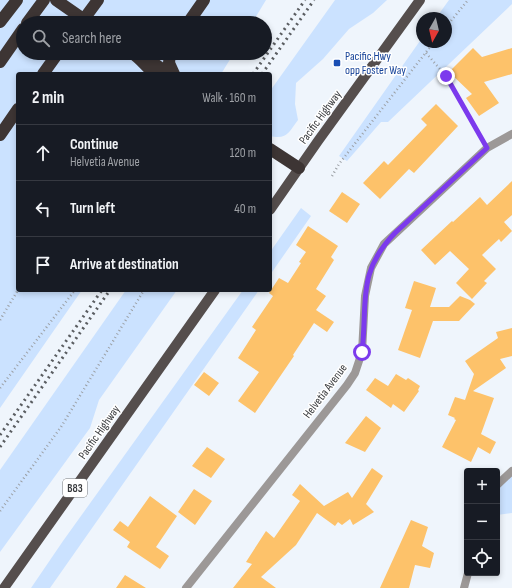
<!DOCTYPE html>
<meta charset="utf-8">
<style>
:root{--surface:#171b24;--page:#20242c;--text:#f1f3f6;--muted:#9ea1a6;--line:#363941}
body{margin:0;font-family:"Sofia Sans Condensed",sans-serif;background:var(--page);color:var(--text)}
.controls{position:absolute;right:12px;bottom:12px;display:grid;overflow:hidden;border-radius:4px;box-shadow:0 2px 6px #0003}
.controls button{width:36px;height:36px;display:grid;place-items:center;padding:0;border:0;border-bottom:1px solid var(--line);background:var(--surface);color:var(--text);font:20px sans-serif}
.compass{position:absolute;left:416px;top:12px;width:36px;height:36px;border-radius:50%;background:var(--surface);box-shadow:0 2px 6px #0003;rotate:188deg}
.stop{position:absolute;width:12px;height:12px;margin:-9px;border:3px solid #7c3aed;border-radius:50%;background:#fff}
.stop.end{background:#7c3aed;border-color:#fff;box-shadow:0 1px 4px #0008}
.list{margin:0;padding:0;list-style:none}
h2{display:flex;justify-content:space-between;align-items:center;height:52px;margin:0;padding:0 16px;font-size:17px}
h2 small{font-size:13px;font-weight:400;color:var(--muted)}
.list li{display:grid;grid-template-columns:26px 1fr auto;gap:12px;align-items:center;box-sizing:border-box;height:56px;padding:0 16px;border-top:1px solid var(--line)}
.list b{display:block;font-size:15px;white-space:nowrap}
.list p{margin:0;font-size:13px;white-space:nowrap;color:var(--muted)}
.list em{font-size:13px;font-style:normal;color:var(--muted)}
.icon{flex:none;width:22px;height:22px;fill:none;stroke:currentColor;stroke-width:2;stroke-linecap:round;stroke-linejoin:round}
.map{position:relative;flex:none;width:512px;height:588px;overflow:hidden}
.search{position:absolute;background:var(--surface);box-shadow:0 2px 6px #0003;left:16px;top:16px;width:256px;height:44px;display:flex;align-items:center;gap:10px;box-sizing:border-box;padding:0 14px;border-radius:22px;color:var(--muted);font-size:15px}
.panel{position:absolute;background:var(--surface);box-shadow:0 2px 6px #0003;left:16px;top:72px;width:256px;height:220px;border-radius:4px}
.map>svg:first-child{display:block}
.green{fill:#cbe2ff}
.building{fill:#fdc26a}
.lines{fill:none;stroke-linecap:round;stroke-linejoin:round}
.path{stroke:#9ca0a5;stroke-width:2.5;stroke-dasharray:1 3;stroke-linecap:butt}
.street{stroke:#9c9897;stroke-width:8}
.primary{stroke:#554e4d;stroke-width:10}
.highway{stroke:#3d3534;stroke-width:12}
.rail{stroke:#5a5d61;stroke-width:3;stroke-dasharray:2 4;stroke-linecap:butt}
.highway-bridge{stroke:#3d3534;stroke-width:12}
.route{stroke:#7c3aed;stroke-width:5}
.transit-dot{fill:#1a4fb4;stroke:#fff;stroke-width:1.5}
.labels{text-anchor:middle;stroke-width:3;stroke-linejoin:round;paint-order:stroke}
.shield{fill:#fff;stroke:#747678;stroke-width:1}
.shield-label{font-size:11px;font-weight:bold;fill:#393b3e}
.transit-label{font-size:12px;fill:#164399;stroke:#fff;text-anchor:start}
.street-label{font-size:12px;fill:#393b3e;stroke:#fff}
</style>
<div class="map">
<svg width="512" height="588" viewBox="0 0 512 588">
<rect width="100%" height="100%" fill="#eff5fc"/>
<path class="green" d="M0,0H266L252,23H23V53H234L221,74H18V290H82L0,408Z
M335,0H387L373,13L349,29L323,59L296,83L295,104L298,120C289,132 287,140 270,136V91Z
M449,0H512V4L388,122H381L347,161L339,156L422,38V42H446V18H436Z
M301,208L311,216L270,275V252Z
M126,290H177L99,400L90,428L0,552V470Z
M243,290H259L50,588H31L63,541Z
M512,471V513L497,515V485Z"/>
<path class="building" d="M473,48L482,57L512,48V74L484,82L499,103L479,116L466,98L472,94L449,72Z
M436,104L458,126L414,173L409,169L380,199L363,183L384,161L388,165L427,125L421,119Z
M512,181V215L504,222L512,231L501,242L499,239L482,255L496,269L484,281L487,283L472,299L456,283L469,269L450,251L435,265L421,250L452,221L453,222L480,197L487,205Z
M342,192L360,204L347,223L329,211Z
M308,226L338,246L331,257L334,260L316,289L326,296L316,310L334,322L327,332L314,323L293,355L294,356L255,413L238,401L259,372L238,358L256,330L252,327L273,296L269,293L279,278L288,283L301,263L299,262L306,252L296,245Z
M414,281L436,288L430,307H449L460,296L470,300L475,304L459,321H433L420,358L398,350L412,310L405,308Z
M512,328V356L500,359L506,368L473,391L494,398L481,434L496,442L490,454L478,447L471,462L442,447L456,420L454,419L455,418L448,415L455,397L465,400L474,374L465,361L498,338L496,332Z
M204,372L219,383L209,396L194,385Z
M396,374L406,380L408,378L420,386L418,390L419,391L404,412L393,404L391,408L366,390L375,378L388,386Z
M366,416L381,428L365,452L345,443Z
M207,447L225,459L211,478L192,466Z
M372,468L383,476L366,504L374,512L353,525L350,519L342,525L338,522L335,526L317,513L296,545L261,577L276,588H233L252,564L246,562L266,531L274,538L300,501L292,495L300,484L324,506L348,492L352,498Z
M194,489L212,501L195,525L178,512Z
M150,496L177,516L156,547L169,556L160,569L127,547L130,542L113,530L120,521L128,527Z
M411,520L428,527L422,546L434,553L430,568L415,565L409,588H380Z
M125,575L146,588H116Z"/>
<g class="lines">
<path class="path" d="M446,27L468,0
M426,53L446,76L482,139
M332,176L339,164L434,42
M0,320L18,290
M0,388L75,290
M0,511L61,427L144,290"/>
<path class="street" d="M497,485L512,471
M186,588L347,385L355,373L362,352L365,296L371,268L384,244L487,148L512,134
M464,588L468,573"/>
<path class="primary" d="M270,210L318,141L420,0
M4,588L215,290"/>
<path class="highway" d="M0,22L17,0
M27,23L44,0
M81,23L98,0
M188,23L204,0
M132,53C141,59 146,67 155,74
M170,53L169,63L174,74
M149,60L169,74
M0,62L23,29
M43,74L58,53
M0,135L18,109
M270,149L299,168"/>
<path class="rail" d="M253,74L305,0
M262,74L314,0
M0,435L102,290
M0,447L110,290"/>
<path class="highway-bridge" d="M56,0L89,23"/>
</g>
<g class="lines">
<path class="route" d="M362,352C368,303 356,273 395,233L487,148L446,76"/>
</g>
<rect class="transit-dot" x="333" y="59" width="8" height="8" rx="2"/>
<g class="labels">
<rect class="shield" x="63" y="479" width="24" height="18" rx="3"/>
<g class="shield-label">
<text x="75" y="492">B83</text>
</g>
<g class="transit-label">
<text x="345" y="60">Pacific Hwy<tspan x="345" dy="14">opp Foster Way</tspan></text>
</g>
<g class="street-label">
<text transform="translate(320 117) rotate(-54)" y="4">Pacific Highway</text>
<text transform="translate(325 391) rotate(-53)" y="4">Helvetia Avenue</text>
<text transform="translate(99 432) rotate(-55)" y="4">Pacific Highway</text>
</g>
</g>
</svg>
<div class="controls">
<button>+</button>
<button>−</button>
<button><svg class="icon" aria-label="locate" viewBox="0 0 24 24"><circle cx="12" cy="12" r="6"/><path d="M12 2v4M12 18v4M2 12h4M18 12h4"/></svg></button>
</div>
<svg class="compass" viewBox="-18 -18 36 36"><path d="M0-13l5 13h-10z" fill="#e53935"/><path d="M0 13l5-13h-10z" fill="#9ea1a6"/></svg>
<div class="stop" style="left:362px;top:352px"></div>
<div class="stop end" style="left:446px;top:76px"></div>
<div class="search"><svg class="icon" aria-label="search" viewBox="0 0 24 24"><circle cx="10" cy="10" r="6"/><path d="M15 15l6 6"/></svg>Search here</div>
<section class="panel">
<h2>2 min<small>Walk · 160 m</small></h2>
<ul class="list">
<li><svg class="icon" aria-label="ahead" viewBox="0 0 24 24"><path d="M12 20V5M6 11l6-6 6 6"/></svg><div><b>Continue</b><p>Helvetia Avenue</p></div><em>120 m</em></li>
<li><svg class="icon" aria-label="left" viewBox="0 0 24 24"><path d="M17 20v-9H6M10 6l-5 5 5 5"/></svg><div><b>Turn left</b></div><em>40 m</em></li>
<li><svg class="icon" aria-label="arrive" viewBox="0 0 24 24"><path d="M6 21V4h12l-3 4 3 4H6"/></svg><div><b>Arrive at destination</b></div></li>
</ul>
</section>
</div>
